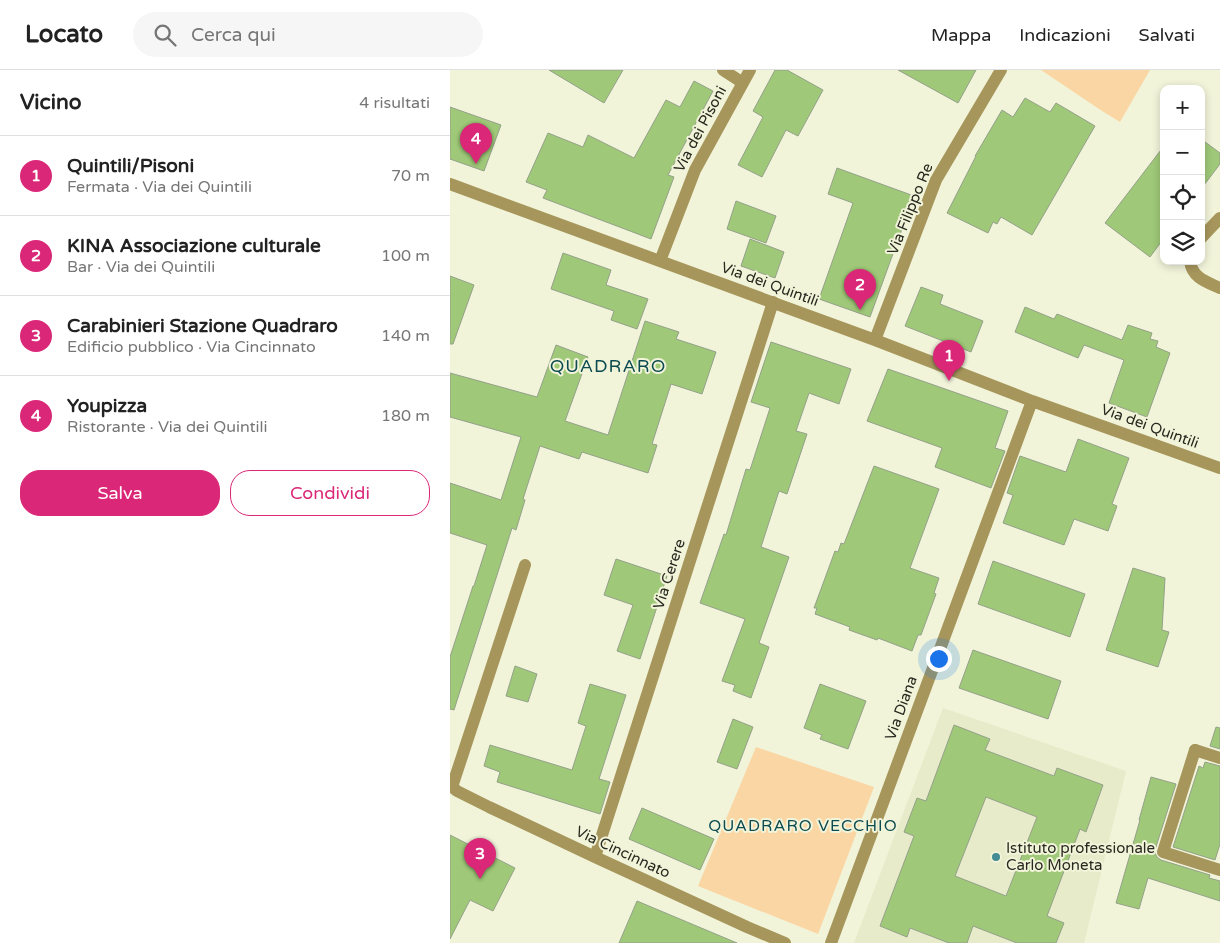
<!DOCTYPE html>
<html lang="it">
<meta charset="utf-8">
<style>
:root{--surface:#fff;--page:#f6f6f6;--text:#222;--muted:#767676;--line:#e0e0e0;--accent:#db2777}
body{margin:0;font-family:"Varela Round",sans-serif;background:var(--page);color:var(--text)}
.controls{position:absolute;right:15px;top:15px;display:grid;overflow:hidden;border-radius:10px;box-shadow:0 2px 8px #0003}
.controls button{width:45px;height:45px;display:grid;place-items:center;padding:0;border:0;border-bottom:1px solid var(--line);background:var(--surface);color:var(--text);font:25px sans-serif}
.you{position:absolute;left:488px;top:588px;width:18px;height:18px;margin:-12px;border:4px solid #fff;border-radius:50%;background:#1a73e8;box-shadow:0 0 0 8px #1a73e833}
.badge{display:grid;place-items:center;width:32px;height:32px;border-radius:50%;background:var(--accent);color:#fff;font-size:16px;font-weight:700}
.pin{position:absolute;translate:-50% -41px;filter:drop-shadow(0 1px 2px #0008)}
.pin::after{content:'';position:absolute;top:26px;width:18px;height:15px;background:inherit;clip-path:polygon(0 0,100% 0,50% 100%)}
.list{margin:0;padding:0;list-style:none}
h2{display:flex;justify-content:space-between;align-items:center;height:65px;margin:0;padding:0 20px;font-size:21px}
h2 small{font-size:16px;font-weight:400;color:var(--muted)}
.list li{display:grid;grid-template-columns:32px 1fr auto;gap:15px;align-items:center;box-sizing:border-box;height:80px;padding:0 20px;border-top:1px solid var(--line)}
.list b{display:block;font-size:19px;white-space:nowrap}
.list p{margin:0;font-size:16px;white-space:nowrap;color:var(--muted)}
.list em{font-size:16px;font-style:normal;color:var(--muted)}
.actions{display:flex;gap:10px;padding:15px 20px}
.actions a{flex:1;padding:11px 0;border:1px solid var(--accent);border-radius:20px;text-align:center;font-size:18px;color:var(--accent)}
.actions .main{background:var(--accent);color:#fff}
.icon{flex:none;width:28px;height:28px;fill:none;stroke:currentColor;stroke-width:2;stroke-linecap:round;stroke-linejoin:round}
.map{position:relative;flex:none;width:770px;height:873px;overflow:hidden}
header{display:flex;align-items:center;gap:30px;box-sizing:border-box;height:70px;padding:0 25px;background:var(--surface);border-bottom:1px solid var(--line)}
header strong{font-size:24px}
nav{display:flex;gap:28px;margin-inline-start:auto;font-size:18px}
.search{width:350px;height:45px;background:var(--page);display:flex;align-items:center;gap:12px;box-sizing:border-box;padding:0 18px;border-radius:28px;color:var(--muted);font-size:19px}
main{display:flex}
aside{flex:1;background:var(--surface)}
.map>svg:first-child{display:block}
.built{fill:#e7ebc9}
.green{fill:#fbd6a5}
.building{fill:#9fc878;stroke:#94a18a;fill-rule:evenodd}
.lines{fill:none;stroke-linecap:round;stroke-linejoin:round}
.service{stroke:#a7965c;stroke-width:12}
.minor{stroke:#a7965c;stroke-width:12}
.poi-dot{fill:#458c94;stroke:#f1f4d9;stroke-width:2}
.labels{text-anchor:middle;stroke-width:4;stroke-linejoin:round;paint-order:stroke}
.street-label{font-size:15px;fill:#28291f;stroke:#f1f4d9}
.poi-label{font-size:15px;fill:#28291f;stroke:#f1f4d9;text-anchor:start}
.neighbourhood-label{font-size:16px;letter-spacing:1px;fill:#0c4b51;stroke:#f1f4d9}
.quarter-label{font-size:18px;letter-spacing:1px;fill:#0c4b51;stroke:#f1f4d9}
</style>
<header>
<strong>Locato</strong>
<div class="search"><svg class="icon" aria-label="search" viewBox="0 0 24 24"><circle cx="10" cy="10" r="6"/><path d="M15 15l6 6"/></svg>Cerca qui</div>
<nav><a>Mappa</a><a>Indicazioni</a><a>Salvati</a></nav>
</header>
<main>
<aside>
<h2>Vicino<small>4 risultati</small></h2>
<ul class="list">
<li><span class="badge">1</span><div><b>Quintili/Pisoni</b><p>Fermata · Via dei Quintili</p></div><em>70 m</em></li>
<li><span class="badge">2</span><div><b>KINA Associazione culturale</b><p>Bar · Via dei Quintili</p></div><em>100 m</em></li>
<li><span class="badge">3</span><div><b>Carabinieri Stazione Quadraro</b><p>Edificio pubblico · Via Cincinnato</p></div><em>140 m</em></li>
<li><span class="badge">4</span><div><b>Youpizza</b><p>Ristorante · Via dei Quintili</p></div><em>180 m</em></li>
</ul>
<div class="actions"><a class="main">Salva</a><a>Condividi</a></div>
</aside>
<div class="map">
<svg width="770" height="873" viewBox="0 0 770 873">
<rect width="100%" height="100%" fill="#f1f4d9"/>
<path class="built" d="M493,638L676,701L634,873H404Z"/>
<path class="green" d="M591,0H700L670,52L652,41Z
M306,677L424,717L368,864L248,816Z"/>
<path class="building" d="M99,0H173L154,33Z
M325,0H337L373,20L348,66L336,60L312,107L288,95L313,47L303,41Z
M448,0H526L508,33Z
M244,11L263,21L218,105L224,107L201,169L93,128L97,120L76,112L98,63L133,77L138,65L184,88L216,30L230,37Z
M575,28L600,42L606,33L645,56L582,165L551,147L547,154L543,152L538,163L497,143L526,86H525L552,40L563,47Z
M0,37L51,55L34,101L0,89Z
M751,69L770,83V94L751,119Z
M714,76V168L700,187L655,153Z
M387,98L464,126L420,247L369,229L403,133L378,124Z
M286,131L326,146L316,173L277,159Z
M300,169L334,182L325,208L291,196Z
M113,183L161,200L156,215L198,229L187,259L161,250L164,241L101,219Z
M0,206L24,215L3,274H0Z
M471,217L493,225L490,234L533,251L521,282L455,256Z
M575,237L604,249L607,244L672,270L678,255L702,263L700,269L708,271L706,277L720,283L697,347L659,333L674,290L634,275L628,288L565,262Z
M195,251L229,262L226,269L266,282L252,324L221,314L202,374L207,375L198,403L132,382L129,389L90,376L73,429L75,430L66,460L62,458L4,640L0,639V587L23,516H24L37,475L0,463V413L51,430L71,367L0,347V303L87,327L106,275L138,287L115,351L158,365Z
M321,272L401,299L389,334L359,323L346,361L357,364L337,424L329,421L311,477L339,487L309,573L319,577L301,628L283,621L285,615L272,611L295,549L250,533L274,464L276,465L296,399L300,400L320,338L301,332Z
M438,299L558,341L545,378L555,381L541,418L485,397L492,378L417,351Z
M628,369L679,388L662,434L667,436L658,461L624,449L614,475L553,453L563,425L557,423L570,386L616,402Z
M424,396L489,419L460,498L489,508L484,523L486,524L471,565H468L462,581L428,568L427,570L399,560L400,557L365,544L367,538H364L385,481L388,482L391,473L394,474Z
M166,489L217,506L190,589L167,581L183,535L154,525Z
M543,491L635,524L620,567L528,534Z
M683,498L715,508L712,560L719,562L708,597L656,580Z
M523,580L611,611L598,649L509,618Z
M65,596L87,604L78,632L56,626Z
M140,614L176,625L149,709L160,712L150,744L47,712L50,702L34,696L40,675L122,700L136,656L128,653Z
M370,614L416,631L398,679L370,669L372,665L354,658Z
M283,649L303,657L287,699L267,692Z
M504,655L540,669L535,680L604,706L607,698L653,715L636,762L630,759L597,846L614,853L606,873H567L523,856L517,873H499L460,858L457,867L430,856L464,766L454,762L467,728L476,731ZM536,727L587,747L556,826L505,806Z
M766,657L770,658V679L760,676Z
M755,692L770,696V774L765,790L723,777L749,696L753,698Z
M701,707L726,714L705,780V783L707,787L711,790L760,805L759,808L770,811V831L698,808L689,839L666,833L690,750H689Z
M192,738L264,769L250,800L179,769Z
M0,765L65,798L43,841L20,830L0,869Z
M187,831L287,873H169Z"/>
<g class="lines">
<path class="service" d="M751,168L770,148
M740,191C742,208 757,212 770,218
M745,680L713,782L770,800
M2,717L75,495"/>
<path class="minor" d="M273,0L293,13
M0,114L425,270L582,331L770,398
M210,191L245,100L300,0
M425,270L486,110L551,0
M745,680L770,688
M0,715L7,721L39,737L145,787L297,857L335,873
M145,787L323,232
M381,873L582,331"/>
</g>
<circle class="poi-dot" cx="546" cy="787" r="5"/>
<g class="labels">
<g class="street-label">
<text transform="translate(250 59) rotate(-62)" y="5">Via dei Pisoni</text>
<text transform="translate(460 139) rotate(-68)" y="5">Via Filippo Re</text>
<text transform="translate(320 214) rotate(20)" y="5">Via dei Quintili</text>
<text transform="translate(700 356) rotate(20)" y="5">Via dei Quintili</text>
<text transform="translate(219 504) rotate(-72)" y="5">Via Cerere</text>
<text transform="translate(451 638) rotate(-70)" y="5">Via Diana</text>
<text transform="translate(173 782) rotate(25)" y="5">Via Cincinnato</text>
</g>
<g class="poi-label">
<text x="556" y="783">Istituto professionale<tspan x="556" dy="17">Carlo Moneta</tspan></text>
</g>
<g class="neighbourhood-label">
<text x="353" y="761">QUADRARO VECCHIO</text>
</g>
<g class="quarter-label">
<text x="158" y="302">QUADRARO</text>
</g>
</g>
</svg>
<div class="controls">
<button>+</button>
<button>−</button>
<button><svg class="icon" aria-label="locate" viewBox="0 0 24 24"><circle cx="12" cy="12" r="6"/><path d="M12 2v4M12 18v4M2 12h4M18 12h4"/></svg></button>
<button><svg class="icon" aria-label="layers" viewBox="0 0 24 24"><path d="M12 4l9 5-9 5-9-5zM3 14l9 5 9-5"/></svg></button>
</div>
<div class="you"></div>
<div class="pin badge" style="left:499px;top:311px">1</div>
<div class="pin badge" style="left:410px;top:240px">2</div>
<div class="pin badge" style="left:30px;top:809px">3</div>
<div class="pin badge" style="left:26px;top:94px">4</div>
</div>
</main>
